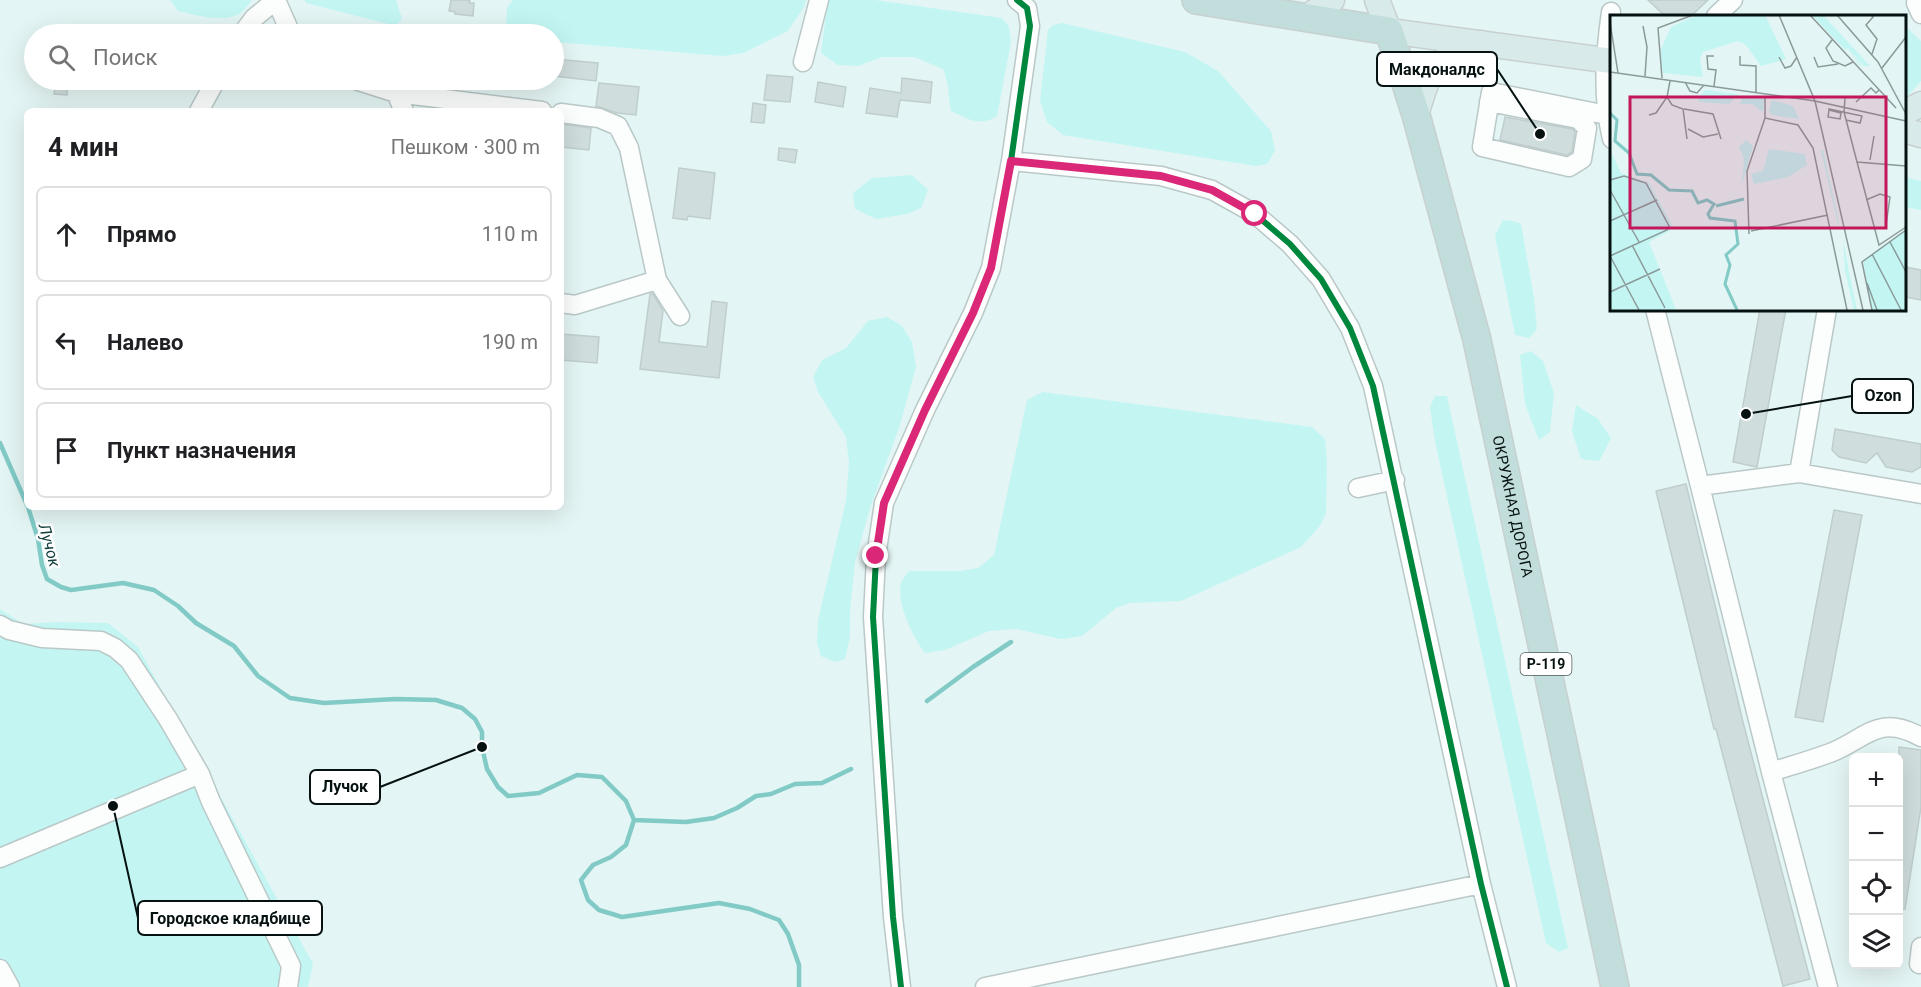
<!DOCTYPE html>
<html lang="ru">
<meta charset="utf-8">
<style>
:root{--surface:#fff;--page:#f6f6f6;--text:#202124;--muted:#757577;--line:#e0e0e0}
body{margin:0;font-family:Roboto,sans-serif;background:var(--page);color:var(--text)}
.controls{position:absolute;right:18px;bottom:18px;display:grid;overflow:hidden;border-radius:9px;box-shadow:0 6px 24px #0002}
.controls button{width:54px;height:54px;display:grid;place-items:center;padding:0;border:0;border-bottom:2px solid var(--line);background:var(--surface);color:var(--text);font:30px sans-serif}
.stop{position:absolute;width:18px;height:18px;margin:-14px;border:4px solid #db2777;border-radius:50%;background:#fff}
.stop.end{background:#db2777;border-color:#fff;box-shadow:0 2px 6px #0008}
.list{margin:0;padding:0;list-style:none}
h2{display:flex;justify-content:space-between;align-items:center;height:78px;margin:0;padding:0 24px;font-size:26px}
h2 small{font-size:20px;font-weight:400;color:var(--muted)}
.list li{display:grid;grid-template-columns:39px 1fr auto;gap:18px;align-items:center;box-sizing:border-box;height:96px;margin:0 12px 12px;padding:0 12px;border:2px solid var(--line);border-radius:9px}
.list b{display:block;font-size:22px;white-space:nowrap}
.list em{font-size:20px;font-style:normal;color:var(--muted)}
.icon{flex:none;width:33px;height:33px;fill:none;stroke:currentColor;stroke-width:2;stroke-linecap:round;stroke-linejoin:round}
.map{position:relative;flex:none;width:1921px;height:987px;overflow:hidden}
.search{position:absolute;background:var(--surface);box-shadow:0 6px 24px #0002;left:24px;top:24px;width:540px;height:66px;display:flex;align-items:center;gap:15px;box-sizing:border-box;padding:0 21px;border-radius:33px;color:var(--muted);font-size:22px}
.panel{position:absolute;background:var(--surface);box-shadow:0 6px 24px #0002;left:24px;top:108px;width:540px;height:402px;border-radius:9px}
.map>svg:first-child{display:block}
.green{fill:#c3f6f3}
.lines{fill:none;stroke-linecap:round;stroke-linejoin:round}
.stream{stroke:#81cac6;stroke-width:4.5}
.building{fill:#cfdddc;stroke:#bfcecd;stroke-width:1.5}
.minor-casing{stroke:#bac8c7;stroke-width:21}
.major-casing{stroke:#c8d0d0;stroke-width:27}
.highway-casing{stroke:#c8d0d0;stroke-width:30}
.minor{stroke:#fbfefd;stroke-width:18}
.major{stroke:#d8ebea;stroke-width:24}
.highway{stroke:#c1dddc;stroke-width:27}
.cycleway-casing{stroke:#fff;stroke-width:10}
.cycleway{stroke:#00873e;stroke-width:6}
.route{stroke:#db2777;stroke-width:8}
.labels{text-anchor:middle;stroke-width:5;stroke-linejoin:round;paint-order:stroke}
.shield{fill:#fff;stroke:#515858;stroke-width:1.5}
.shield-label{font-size:14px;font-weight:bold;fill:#061111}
.street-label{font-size:15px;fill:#061111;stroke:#fff}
.water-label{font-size:16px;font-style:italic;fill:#13403e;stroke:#fff}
.inset-river{fill:none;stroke:#81cac6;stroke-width:3}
.inset-road{fill:none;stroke:#8b9a99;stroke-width:1.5}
.view{fill:#c2185b;fill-opacity:0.15;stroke:#c2185b;stroke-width:3}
.inset-edge{fill:none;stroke:#061111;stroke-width:3}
.leader{fill:none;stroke:#061111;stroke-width:2}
.callout-dot{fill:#061111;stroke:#fff;stroke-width:2}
.callout{fill:#fff;stroke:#061111;stroke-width:2}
.callout-label{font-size:16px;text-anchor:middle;font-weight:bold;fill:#061111}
</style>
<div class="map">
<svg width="1921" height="987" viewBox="0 0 1921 987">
<rect width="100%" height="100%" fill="#e3f5f4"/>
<path class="green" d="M170,0H252C248,5 244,11 239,14C221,23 197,15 178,11Z
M305,0H396L402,19L396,26L306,3Z
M513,0H806L804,7L788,31L743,53L723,56L554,42V34H513L506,28L507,8Z
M828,0H875L1002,18L1009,27L1011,42L997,116C981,127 967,119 951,111C948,96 949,82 943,69L914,57H882L858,66L838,65L821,53Z
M1062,23L1185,52L1218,71L1271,131L1275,151L1267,164L1256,166L1063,135L1047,122L1040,101L1048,30L1053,25Z
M1907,28L1921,41V81L1905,99L1904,31Z
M912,175L928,190L921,208L907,214L876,219L855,209L853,193L872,178Z
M1905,177L1921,181V210L1905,207Z
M1503,220L1513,221L1521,224L1534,298L1537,329L1529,338L1515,335L1495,236Z
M887,317L902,326L912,342L916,367L899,428L870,508L855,562L850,611V637L845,659L835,662L821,656L817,643L818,620L846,501L849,463L846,437L818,392L813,377L822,360L846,348L868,321Z
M1531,351L1543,361L1554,393L1550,432L1539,440L1525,404L1520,355Z
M1043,392L1312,427L1325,439L1327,460L1326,513L1320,526L1301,547L1181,601L1130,603L1116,608L1082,636L1061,639L1016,629L989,631L945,650L925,653C913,637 896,603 901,583C902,579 906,575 909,571H960L978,568L994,555L1027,400Z
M1435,396H1447L1568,948L1559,952L1546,943L1435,442L1430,407Z
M1576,405L1598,419L1611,438L1599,461L1581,459L1572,431Z
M0,609L23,624L59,622L108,623L138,647L313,964L308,987H0Z"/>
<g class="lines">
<path class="stream" d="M0,443L27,505
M28,507L38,539L42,565L47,579L61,587L71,590L123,583L154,590L178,606L196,623L234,646L258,676L290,698L324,703L396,699L436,700L462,708L475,719L482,732V747L487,769L498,787L508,796L539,793L577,775L602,777L626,801L634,820L626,845L611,857L593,865L581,880L588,900L599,910L622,917L719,903L750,909L779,920L788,934L799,965V987
M927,701L973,667L1011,642
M634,820L686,822L714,818L737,808L756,796L771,794L795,784L822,783L851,769"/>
</g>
<path class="building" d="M451,0H470L469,3H474L473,16L455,14V12L449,11Z
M1648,0H1708L1691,16H1665Z
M554,59L598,63L596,81L554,76Z
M767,75L793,77L790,102L764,100Z
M902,78L932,82L930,103L900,100L897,117L866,113L870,88L901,93Z
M56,80L68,81L67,95L54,94Z
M818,82L846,87L843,107L815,102Z
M599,83L639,87L636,115L617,113L596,106Z
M753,103L766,105L764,123L751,122Z
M1505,117L1572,129L1575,132L1572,152L1567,155L1500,140Z
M561,124L591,128L589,150L561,147Z
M779,148L797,150L795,163L778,160Z
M679,168L715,173L710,219L688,216L687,220L673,218Z
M1905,267L1921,270V300L1905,297Z
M650,294H653L663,311L659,342L707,347L712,301L727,303L719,378L640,369Z
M1760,309H1786L1757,467L1733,462Z
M561,334L599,337L597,363L561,360Z
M1835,429L1921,444V467L1912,472L1886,467L1877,453L1866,463L1839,457L1832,450Z
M1686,484L1743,722L1810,979L1783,986L1716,729H1714L1656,491Z
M1834,510L1862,515L1823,722L1795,717Z
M1899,747L1921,750V807L1905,909H1899Z"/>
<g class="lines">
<g class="minor-casing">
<path id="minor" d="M276,0L291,34
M1017,0L1027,8L1030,26L1011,161L1161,176L1212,190L1255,214L1290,244L1321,279L1350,328L1373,386L1481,884L1507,987
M1916,3L1921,14
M1611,12C1605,54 1602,97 1612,139
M1716,16L1733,0
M242,34L254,18L276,0
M803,62L819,0
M355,80L396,93L404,111
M396,93L542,111
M1489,102L1578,119L1587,128L1582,159L1569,167L1482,147L1491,92L1612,116
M199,111L216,80
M561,113L599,118L618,126L629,148L657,280L680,316
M561,303L575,305L657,280
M1655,309L1700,486L1799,473L1921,494
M1799,473L1827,309
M1700,486L1771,772L1828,987
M1358,488L1395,480
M0,625L9,630L42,638L101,641L115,648L129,660L168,719L200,774L211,802L291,966L288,987
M1771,772C1790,766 1811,760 1830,753C1866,739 1878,713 1921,737
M0,858L200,774
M1919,964L1921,947
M0,969L10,987
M901,987L893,917L873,617L876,557L884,503L925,410L973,313L991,268L1011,161
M985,987L1481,884"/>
</g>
<g class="major-casing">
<path id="major" d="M1377,0L1389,31L1612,61
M1307,17L1332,0
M1904,113L1921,104
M1416,115C1421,99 1426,78 1437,66C1448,54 1467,49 1481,43
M1904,130L1921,135"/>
</g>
<g class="highway-casing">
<g id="highway">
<path id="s1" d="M1196,0L1389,31L1416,115L1477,340L1615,987"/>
</g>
</g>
<use href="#minor" class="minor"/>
<use href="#major" class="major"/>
<use href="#highway" class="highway"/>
<g class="cycleway-casing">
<path id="cycleway" d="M1017,0L1027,8L1030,26L1011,161L1161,176L1212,190L1255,214L1290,244L1321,279L1350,328L1373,386L1481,884L1507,987
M901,987L893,917L873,617L876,557L884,503L925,410L973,313L991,268L1011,161"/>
</g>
<use href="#cycleway" class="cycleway"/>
</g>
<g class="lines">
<path class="route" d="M876,556L884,503L925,410L973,313L991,268L1011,161L1161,176L1212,190L1255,214"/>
</g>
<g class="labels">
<rect class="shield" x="1520.5" y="653" width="51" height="22" rx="4.5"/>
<g class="shield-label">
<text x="1546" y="669">Р-119</text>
</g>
<g class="street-label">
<text dy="5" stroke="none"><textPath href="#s1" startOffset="687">ОКРУЖНАЯ ДОРОГА</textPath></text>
</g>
<g class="water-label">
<text transform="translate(50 545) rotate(75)" y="6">Лучок</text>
</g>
</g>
<g transform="translate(1610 15)">
<rect width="296" height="296" fill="#e3f5f4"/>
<path d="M87,0H155L176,44L151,51L136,30L128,26L93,37L90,44L93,62L53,58L50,36L61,12ZM202,0H213L260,51H254L240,36L252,51L249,50L238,33L235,35ZM95,75L127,79L128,80L119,89L89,87L88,83ZM133,81L154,84L153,97L142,89H130ZM162,85L183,91L189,104L162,100L159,95ZM136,125L143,131L132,170L134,144L129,132ZM159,134L195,139L197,150L178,162L144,169L141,159L153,156ZM0,135L11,158L39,168L62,210L61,215L39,227L66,295H0ZM213,135L229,208L228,209L211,136ZM295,215V295H262L253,245ZM233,223L239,257L247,295H244L235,256Z" fill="#c3f6f3"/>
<path class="inset-river" d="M0,98L7,105L5,126L19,138L27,159L41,160L59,175L82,176L88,188L97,185L104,189L98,199L100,203L125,206L128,229L116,240L120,250L115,269L127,295M106,191L134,184"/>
<path class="inset-road" d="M169,0L205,86L296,106M200,0L286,93M227,0L268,47L296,99M261,0L263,2L256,10L267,24L262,39M0,7L8,58M33,11L37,32L35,61M222,25L216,33L223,46L235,51L243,47M130,41V50L146,51V77M169,42L175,53L181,51L187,42M204,42L208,52L228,49M272,53L296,22M0,57L205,86L253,295M52,63L48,13L83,0M60,66L57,82L62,90L73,94L77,124M75,67L80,76L87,78L94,70M104,71L106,55L98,54L97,41H104M155,82V103L188,110L203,133L237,295M235,83L234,97L247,147L296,151M246,87L261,73L266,78L269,75M74,94L103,99L111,124M219,95L231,98L230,104L218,102L219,95V94L252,101L250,108L236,105M39,100L46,98L57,82M78,114L93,122L108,119M260,145L264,121M247,147L269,230L296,212M0,165L14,161L36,168L59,211L57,215L0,241M0,175L29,227M256,185L270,179L280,182L276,210M0,206L47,185M141,216L218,200M139,219L137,156L155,103M280,227L296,257M22,230L55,293M262,239L291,295M0,241L29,295M257,268L267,295M0,277L50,254M262,295L252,247L296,215"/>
<path class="view" d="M20,82H276V213H20Z"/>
<rect width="296" height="296" class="inset-edge"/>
</g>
<path class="leader" d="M1540 134L1497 69M1746 414L1852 396M482 747L380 787M113 806L138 918"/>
<g class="callout-dot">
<circle cx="1540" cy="134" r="6"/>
<circle cx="1746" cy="414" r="6"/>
<circle cx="482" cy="747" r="6"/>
<circle cx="113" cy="806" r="6"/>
</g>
<g class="callout">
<rect x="1377" y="52" width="120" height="34" rx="6"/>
<rect x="1852" y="379" width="61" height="34" rx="6"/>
<rect x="310" y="770" width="70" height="34" rx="6"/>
<rect x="138" y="901" width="184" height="34" rx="6"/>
</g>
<g class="callout-label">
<text x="1437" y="75">Макдоналдс</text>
<text x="1883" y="401">Ozon</text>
<text x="345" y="792">Лучок</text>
<text x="230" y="924">Городское кладбище</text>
</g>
</svg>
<div class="controls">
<button>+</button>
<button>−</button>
<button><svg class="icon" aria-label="locate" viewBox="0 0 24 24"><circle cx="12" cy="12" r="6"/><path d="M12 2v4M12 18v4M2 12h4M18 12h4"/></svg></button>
<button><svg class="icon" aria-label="layers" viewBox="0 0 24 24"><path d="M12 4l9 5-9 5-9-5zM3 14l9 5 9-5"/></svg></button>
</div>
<div class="stop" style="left:1255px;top:214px"></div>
<div class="stop end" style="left:876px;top:556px"></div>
<div class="search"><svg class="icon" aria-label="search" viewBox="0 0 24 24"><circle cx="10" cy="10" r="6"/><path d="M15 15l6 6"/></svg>Поиск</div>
<section class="panel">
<h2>4 мин<small>Пешком · 300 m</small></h2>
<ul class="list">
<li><svg class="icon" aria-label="ahead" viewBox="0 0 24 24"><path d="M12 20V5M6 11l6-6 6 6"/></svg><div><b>Прямо</b></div><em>110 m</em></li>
<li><svg class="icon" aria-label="left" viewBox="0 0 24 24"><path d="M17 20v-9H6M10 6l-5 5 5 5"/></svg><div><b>Налево</b></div><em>190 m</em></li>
<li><svg class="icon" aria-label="arrive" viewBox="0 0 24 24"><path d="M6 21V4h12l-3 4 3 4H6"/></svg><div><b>Пункт назначения</b></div></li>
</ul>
</section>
</div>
